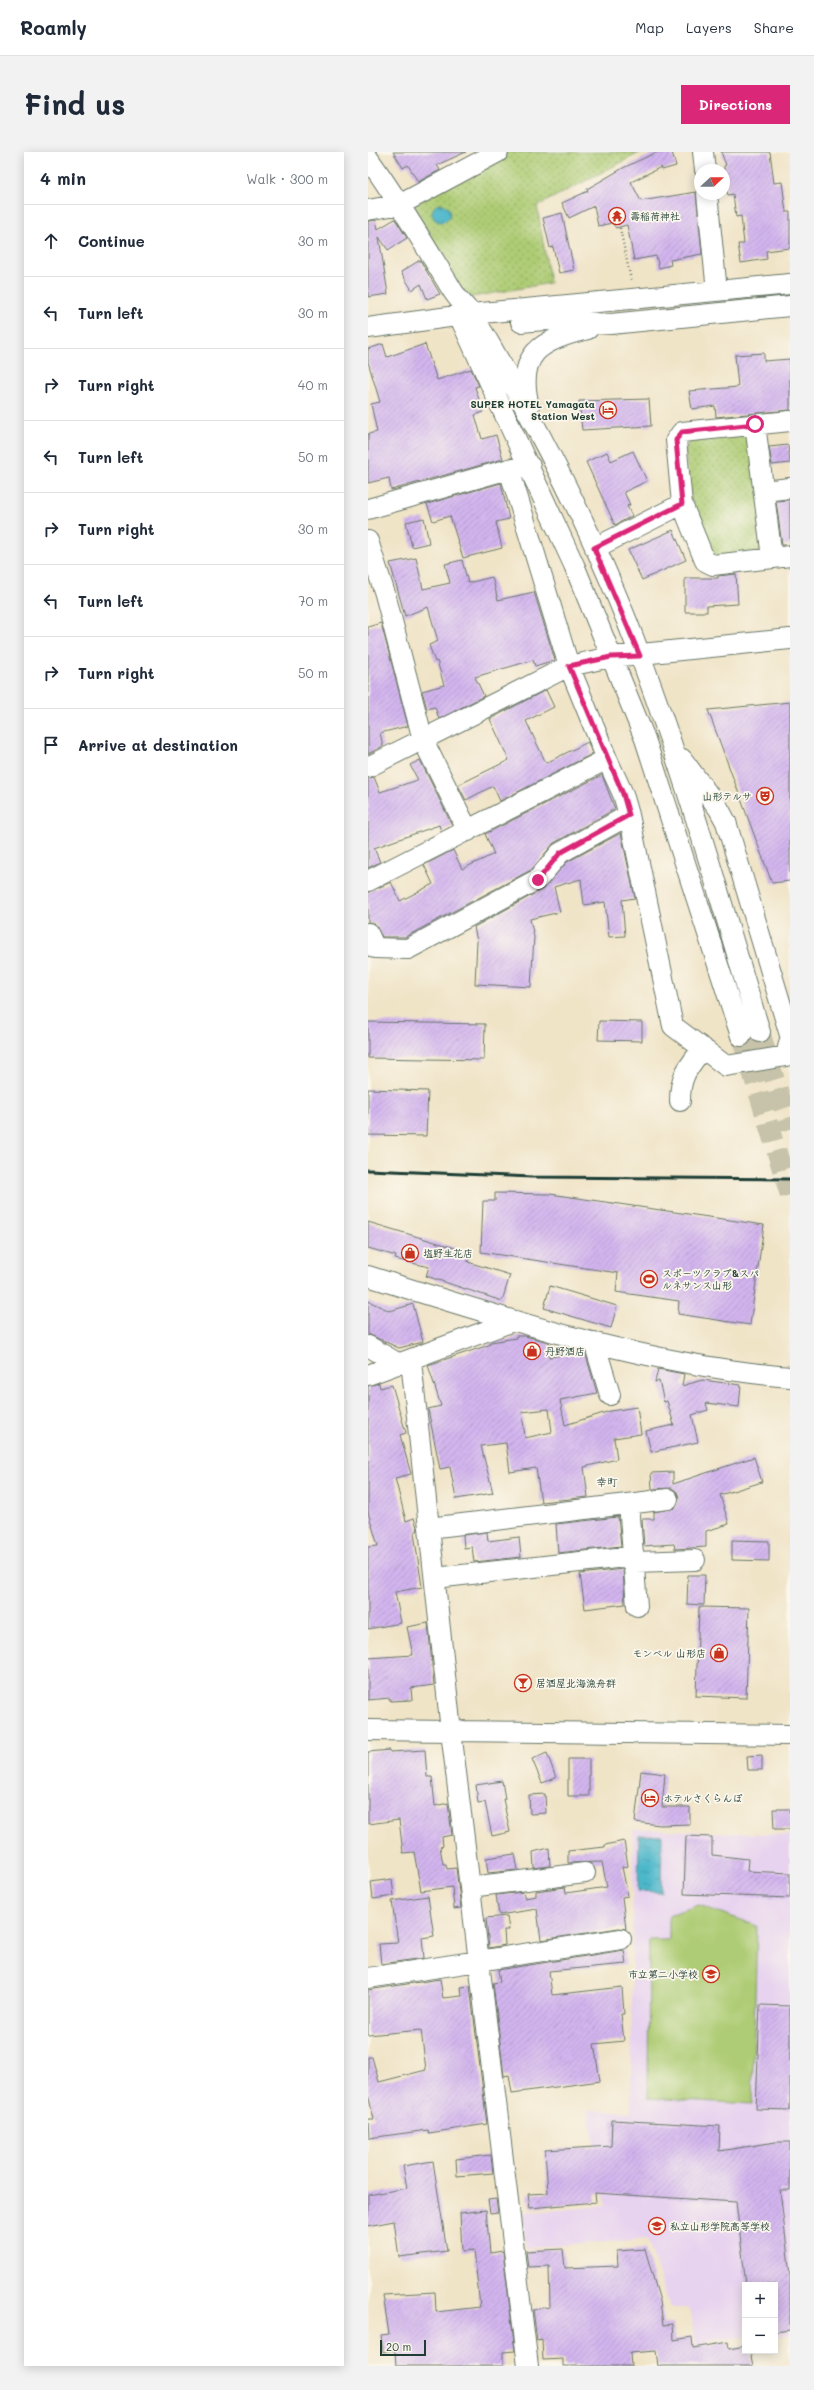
<!DOCTYPE html>
<meta charset="utf-8">
<style>
:root{--surface:#fff;--page:#f2f2f3;--text:#1f2937;--muted:#747a83;--line:#e0e1e3;--accent:#db2777}
body{margin:0;font-family:Mali,"Klee One",sans-serif;background:var(--page);color:var(--text)}
.controls{position:absolute;right:12px;bottom:12px;display:grid;overflow:hidden;border-radius:0px;box-shadow:0 2px 10px #0003}
.controls button{width:36px;height:36px;display:grid;place-items:center;padding:0;border:0;border-bottom:1px solid var(--line);background:var(--surface);color:var(--text);font:20px sans-serif}
.compass{position:absolute;left:326px;top:12px;width:36px;height:36px;border-radius:50%;background:var(--surface);box-shadow:0 2px 10px #0003;rotate:68deg}
.scale{position:absolute;left:12px;bottom:10px;width:46px;box-sizing:border-box;padding-left:4px;border:2px solid #1f3d34;border-top:0;font-size:11px;line-height:14px;white-space:nowrap;color:#1f3d34;-webkit-text-stroke:3px #fbf7ec;paint-order:stroke}
.stop{position:absolute;width:12px;height:12px;margin:-9px;border:3px solid #db2777;border-radius:50%;background:#fff}
.stop.end{background:#db2777;border-color:#fff;box-shadow:0 1px 4px #0008}
.list{margin:0;padding:0;list-style:none}
h2{display:flex;justify-content:space-between;align-items:center;height:52px;margin:0;padding:0 16px;font-size:17px}
h2 small{font-size:13px;font-weight:400;color:var(--muted)}
.list li{display:grid;grid-template-columns:26px 1fr auto;gap:12px;align-items:center;box-sizing:border-box;height:72px;padding:0 16px;border-top:1px solid var(--line)}
.list b{display:block;font-size:15px;white-space:nowrap}
.list em{font-size:13px;font-style:normal;color:var(--muted)}
.icon{flex:none;width:22px;height:22px;fill:none;stroke:currentColor;stroke-width:2;stroke-linecap:round;stroke-linejoin:round}
.map{position:relative;flex:none;width:422px;height:2214px;overflow:hidden;border-radius:0px}
header{display:flex;align-items:center;gap:24px;box-sizing:border-box;height:56px;padding:0 20px;background:var(--surface);border-bottom:1px solid var(--line)}
header strong{font-size:19px}
nav{display:flex;gap:22px;margin-inline-start:auto;font-size:14px}
.intro{display:flex;align-items:center;justify-content:space-between;box-sizing:border-box;height:96px;padding:0 24px}
h1{margin:0;font-size:28px}
.button{padding:10px 18px;border-radius:0px;background:var(--accent);color:#fff;font-size:14px;font-weight:700}
main{display:flex;gap:24px;padding:0 24px}
aside{flex:1;background:var(--surface);border-radius:0px;box-shadow:0 2px 10px #0003}
.map>svg:first-child{display:block}
.built{fill:#e7d2ef}
.grass{fill:url(#grass-dots);stroke:#668454}
.garden{fill:#aecc74;stroke:#668454}
.water{fill:url(#water-ripples);stroke:#367a7f}
.building{fill:url(#building-hatch);fill-rule:evenodd}
.lines{fill:none;stroke-linecap:round;stroke-linejoin:round}
.minor-tunnel{stroke:#c6c3aa;stroke-width:20;stroke-dasharray:20 10;stroke-linecap:butt}
.minor-casing{stroke:#687767;stroke-width:22}
.path{stroke:#687767;stroke-width:2.5;stroke-dasharray:1 3;stroke-linecap:butt}
.minor{stroke:#fff;stroke-width:20}
.rail{stroke:#1f3d34;stroke-width:3}
.route{stroke:#db2777;stroke-width:5}
.labels{text-anchor:middle;stroke-width:3.5;stroke-linejoin:round;paint-order:stroke}
.poi-label{font-size:10px;font-weight:bold;fill:#1f3d34;stroke:#fbf7ec;text-anchor:start}
.neighbourhood-label{font-size:11px;fill:#1f3d34;stroke:#fbf7ec}
</style>
<header>
<strong>Roamly</strong>
<nav><a>Map</a><a>Layers</a><a>Share</a></nav>
</header>
<div class="intro"><h1>Find us</h1><a class="button">Directions</a></div>
<main>
<aside>
<h2>4 min<small>Walk · 300 m</small></h2>
<ul class="list">
<li><svg class="icon" aria-label="ahead" viewBox="0 0 24 24"><path d="M12 20V5M6 11l6-6 6 6"/></svg><div><b>Continue</b></div><em>30 m</em></li>
<li><svg class="icon" aria-label="left" viewBox="0 0 24 24"><path d="M17 20v-9H6M10 6l-5 5 5 5"/></svg><div><b>Turn left</b></div><em>30 m</em></li>
<li><svg class="icon" aria-label="right" viewBox="0 0 24 24"><path d="M7 20v-9h11M14 6l5 5-5 5"/></svg><div><b>Turn right</b></div><em>40 m</em></li>
<li><svg class="icon" aria-label="left" viewBox="0 0 24 24"><path d="M17 20v-9H6M10 6l-5 5 5 5"/></svg><div><b>Turn left</b></div><em>50 m</em></li>
<li><svg class="icon" aria-label="right" viewBox="0 0 24 24"><path d="M7 20v-9h11M14 6l5 5-5 5"/></svg><div><b>Turn right</b></div><em>30 m</em></li>
<li><svg class="icon" aria-label="left" viewBox="0 0 24 24"><path d="M17 20v-9H6M10 6l-5 5 5 5"/></svg><div><b>Turn left</b></div><em>70 m</em></li>
<li><svg class="icon" aria-label="right" viewBox="0 0 24 24"><path d="M7 20v-9h11M14 6l5 5-5 5"/></svg><div><b>Turn right</b></div><em>50 m</em></li>
<li><svg class="icon" aria-label="arrive" viewBox="0 0 24 24"><path d="M6 21V4h12l-3 4 3 4H6"/></svg><div><b>Arrive at destination</b></div></li>
</ul>
</aside>
<div class="map">
<svg width="422" height="2214" viewBox="0 0 422 2214">
<defs>
<pattern id="grass-dots" width="8" height="8" patternUnits="userSpaceOnUse"><rect width="8" height="8" fill="#aecc74"/><path d="M2 2h.1M6 6h.1" fill="none" stroke="#8da760" stroke-width="1.8" stroke-linecap="round"/></pattern>
<pattern id="water-ripples" width="26" height="14" patternUnits="userSpaceOnUse"><rect width="26" height="14" fill="#4db7ca"/><path d="M2 4q2-2 4 0t4 0M15 11q2-2 4 0t4 0" fill="none" stroke="#3f96a5"/></pattern>
<pattern id="building-hatch" width="6" height="6" patternUnits="userSpaceOnUse"><rect width="6" height="6" fill="#d3b5ef"/><path d="M-1 1l2-2M0 6l6-6M5 7l2-2" fill="none" stroke="#ab94c2"/></pattern>
</defs>
<rect width="100%" height="100%" fill="#fbf7ec"/>
<filter id="ink" filterUnits="userSpaceOnUse"><feTurbulence type="fractalNoise" baseFrequency=".025" numOctaves="2"/><feDisplacementMap in="SourceGraphic" scale="8" xChannelSelector="R" yChannelSelector="G"/><feConvolveMatrix kernelMatrix="1 2 1 2 8 2 1 2 1" color-interpolation-filters="sRGB"/></filter>
<filter id="wash" filterUnits="userSpaceOnUse"><feTurbulence type="fractalNoise" baseFrequency=".012" numOctaves="4" result="noise"/><feDisplacementMap in="SourceGraphic" scale="16" xChannelSelector="R" yChannelSelector="G"/><feGaussianBlur stdDeviation="0.9" result="paint"/><feColorMatrix in="noise" values="0 0 0 0 0 0 0 0 0 0 0 0 0 0 0 0 0 1.4 0 .05"/><feComposite in="paint" operator="in"/></filter>
<g filter="url(#wash)">
<rect width="100%" height="100%" fill="#f0e4c7"/>
<path class="built" d="M265,1677L422,1683V2183L407,2184V2133H377V2186L340,2187L345,2214H332L321,2156H302L279,2087L158,2096L154,2061L237,2054L220,1958L263,1960Z"/>
<path class="grass" d="M139,0H273L169,54L182,131L104,145L97,144L47,58L49,51Z
M378,281L384,289L398,395L389,401L353,405L340,397L323,349L317,298L323,288Z"/>
<path class="garden" d="M331,1753L389,1774L384,1952L280,1946L281,1788H301V1763Z"/>
<path class="water" d="M64 61a9 9 0 1 1 18 0a9 9 0 1 1-18 0Z
M271,1683L294,1684L293,1740L270,1739Z"/>
<g id="blocks">
<path class="building" d="M25,0H98L69,13L72,18L50,30L40,13L35,16Z
M289,0H304L308,14L294,18L293,15L263,30L273,49L328,40L334,102L302,108L303,113L291,116L288,104L266,108L259,73L248,76L244,71L230,74L226,54L201,66L194,51L220,39L219,37L255,16Z
M353,0H402L406,31L414,30L418,60H422V96L398,99L399,107L373,111L370,92H376L373,64L368,65L365,42L360,43L356,30V14L358,13Z
M194,61L206,118L191,121L185,95L182,96L175,66Z
M27,67L39,86L20,98L11,85L20,142L0,145V69L8,68L10,77Z
M52,108L72,142L59,147L53,132L44,138L33,120Z
M15,192L19,205L57,192L69,228L103,217L111,234L107,235L115,260L107,263L114,287L128,283L135,307L23,338L21,326L0,331V282L9,280L3,252L12,250L0,210V197Z
M396,201V209L422,207V258L348,265L347,254L324,257L321,239L370,235L367,203Z
M281,247L283,274L214,278L211,249Z
M420,293L422,311L404,313L401,295Z
M265,299L279,329L256,340L262,353L259,354L264,364L247,373L218,310L239,300L243,309Z
M133,331L141,367L128,370L134,396L95,406L82,364L65,369L59,352Z
M422,348V393H414L408,349Z
M56,366L61,391L44,395L38,370Z
M305,378L318,408L274,428L260,398Z
M48,406L55,437L82,431L77,412L94,408L100,431L124,425L130,448L166,440L187,508L167,514L165,508L107,525L116,544L71,567L67,555L59,557L54,539L76,533L69,509L67,510L61,493L70,489L60,455L37,464L22,411Z
M368,422L370,452L339,454V460H317V426H350V424Z
M13,471L40,574L12,581L15,594L0,602V475Z
M178,538L186,555L158,569L178,611L220,590L224,602L132,649L125,634L98,648L90,633L141,608L122,567Z
M422,550V729L404,731L340,558Z
M52,608L84,673L73,679L71,673L6,696L12,710L0,716V626L6,625L12,640L50,628L42,613Z
M234,623L247,657L186,691L163,718L37,785H14L7,772L0,770V740L23,730L32,749L65,732L56,713L85,698L94,717L126,702L117,682Z
M253,681L267,746L254,748L257,784L241,785L237,750L216,753L213,727L186,735L192,760L162,767L166,785L163,835L107,832L109,789L106,775L175,737L199,710Z
M231,869L274,870V889L230,888Z
M0,870L117,872L116,908L0,906Z
M0,937L60,939L58,984L0,983Z
M127,1041L182,1042L396,1073L382,1173L310,1162L311,1149L248,1140L250,1121L113,1100L115,1049H127Z
M0,1070L87,1096V1098L102,1102L100,1110L142,1123L134,1149L58,1124L61,1115L27,1107L28,1104L0,1096Z
M182,1134L249,1154L243,1176L176,1156Z
M0,1149L22,1159L45,1152L55,1190L31,1196L0,1182Z
M148,1184H157L181,1190V1205L217,1200L229,1241L192,1248L197,1273L242,1259L269,1255L273,1282L246,1286L249,1307L216,1315L220,1345L173,1350L168,1316L142,1320L138,1291L113,1294L125,1341L88,1347L82,1315L72,1317L60,1257L73,1254L60,1213L121,1193L123,1190L148,1186ZM181,1257L184,1280L157,1286L154,1260Z
M290,1217L316,1222L314,1234L334,1228L373,1233L371,1255L338,1251L340,1258L324,1263L330,1290L283,1300L278,1279L306,1273L299,1249L296,1250L291,1229L287,1230Z
M11,1231L12,1236L24,1233L38,1281L32,1283L43,1322L27,1326L38,1369L46,1366L50,1378L46,1381L54,1435L27,1440L33,1471L0,1477V1395L10,1394L0,1360V1234Z
M386,1305L394,1330L352,1343L361,1372L338,1379V1395L307,1397L306,1392L276,1394L274,1367H286V1360L307,1356L311,1346L309,1340L304,1336L284,1337L283,1321L305,1320V1332Z
M250,1365L253,1394L190,1401L188,1372Z
M119,1380L120,1389L151,1385L153,1405L106,1410L104,1395L96,1396L95,1383Z
M364,1388L401,1389V1409L364,1408Z
M255,1417L257,1452L217,1457L212,1422Z
M320,1423H337L336,1453L319,1452Z
M331,1455L381,1456L378,1546L328,1544Z
M60,1471L66,1533L43,1536L44,1548L22,1549V1546L0,1548V1506L45,1503L39,1475Z
M22,1598V1600L57,1598L59,1625H64L67,1654L80,1651L84,1683L74,1685L75,1694L72,1695L75,1712H78L79,1717L88,1716L93,1756L86,1757L84,1735L53,1739L46,1700L35,1701L31,1668L0,1672V1600Z
M179,1601L188,1626L174,1631L164,1607Z
M394,1603V1618H380L379,1604Z
M200,1607H221V1644H200Z
M273,1619L297,1622L294,1655H322V1672L292,1673L267,1670Z
M134,1629L137,1647H135L142,1680L124,1684L117,1650L110,1651L108,1633Z
M177,1642L178,1661L162,1662L161,1643Z
M405,1657H422V1677H406Z
M318,1684L344,1685V1703L380,1707L379,1719L422,1721V1746L316,1742Z
M256,1689L260,1714L254,1715L260,1744L254,1745L258,1777L251,1776L173,1788L169,1757L131,1763L128,1743L155,1740L157,1746L168,1744V1739L197,1735L198,1741L239,1735L234,1710L200,1711V1699L237,1695V1693Z
M181,1696L182,1714L166,1716L165,1700Z
M147,1702L150,1718L120,1721L118,1706Z
M24,1727L26,1744L5,1747L3,1730Z
M60,1744L66,1784L54,1786L56,1806L13,1812L11,1792L30,1791L24,1749Z
M139,1764L141,1778H136L137,1793L121,1796L118,1766Z
M256,1798L258,1812L181,1819L184,1843L254,1835L256,1862H253L256,1889L226,1892L232,1929L144,1941L141,1923L136,1924L125,1831L132,1830L130,1818Z
M72,1827L75,1846L94,1844L93,1835L102,1834L119,1972L61,1981L60,1978L1,1986L0,1967H6L0,1943V1905H4L11,1930L58,1918L53,1878L0,1883V1838Z
M392,1853L422,1854V1958L388,1957Z
M244,1968L352,1974L351,1999L408,1990H422V2038H412L422,2123V2178L407,2180V2133H378L368,2050L227,2041L228,2050L162,2056L160,2042L180,2041L177,1998L243,1994Z
M123,2003L125,2021L89,2024L88,2007Z
M65,2009L79,2099L31,2105L26,2069L0,2074V2043L39,2036L35,2014Z
M128,2047L130,2060L122,2061L120,2048Z
M118,2058L122,2101L135,2099L147,2199L135,2200V2214H28L27,2198L15,2200L13,2183L21,2182L15,2143L67,2140L68,2160L112,2155L106,2098L94,2099L92,2061Z
M195,2097L197,2116L250,2114L249,2099L277,2097L292,2149L295,2173L305,2172L306,2188L324,2185L325,2196L360,2190L361,2197L377,2194V2199H382L385,2214H290L288,2199L262,2201L263,2214H195V2207L175,2208L174,2188L169,2189L165,2157L182,2155L181,2114L160,2115L158,2099Z"/>
</g>
</g>
<g filter="url(#ink)">
<use href="#blocks" fill-opacity="0" stroke="#687767" stroke-width="1"/>
<g class="lines">
<path class="minor-tunnel" d="M392,880L422,977
M373,884L422,1043"/>
<g class="minor-casing">
<path id="minor" d="M335,0L337,18
M0,6C30,48 56,92 83,136C88,145 95,152 101,159C109,170 117,184 124,196C179,292 235,402 273,506C319,629 355,755 392,880
M339,42L349,139
M0,58L33,52L130,0
M93,168L206,413L277,587L373,884
M153,170L176,168L243,172L422,154
M0,176L103,162L422,132
M161,254C148,202 172,188 220,177
M422,269L314,280L308,288L314,352L337,409L345,413L422,404
M387,272L404,406
M396,339L422,336
M0,357L141,317
M0,389L17,442L55,588L100,679
M227,396L314,352
M239,607L255,642L261,663L305,874L358,914L418,904L422,887
M314,607L351,657L358,670L422,883
M0,615L201,514L243,505L422,487
M0,729L239,607L201,514L141,317L162,314
M0,781L7,796L40,797L170,727L192,701L261,663
M312,949C312,923 320,916 335,896
M0,1124C138,1167 277,1213 422,1225
M226,1190L242,1243
M0,1194L31,1212
M43,1209L83,1579L160,2214
M0,1223L145,1169
M261,1352L269,1454
M61,1376L300,1347
M267,1410L327,1408
M67,1426L266,1404
M0,1578L422,1583
M102,1735L217,1721
M0,1826L253,1787"/>
</g>
<path class="path" d="M252,76L263,128"/>
<use href="#minor" class="minor"/>
<path class="rail" d="M0,1018L164,1025L422,1027"/>
</g>
</g>
<g class="lines" filter="url(#ink)">
<path class="route" d="M170,728L192,701L261,663L255,642L201,514L243,505L272,504L226,396L314,352L308,288L314,280L387,272"/>
</g>
<defs>
<g id="temple-ring" transform="scale(0.9)"><circle r="9.5" fill="#fbf7ec" stroke="#c8321e" stroke-width="1.5"/><path d="M0-6L5-2H3V0L6.5 2.5H4V6H1.5V3h-3V6H-4V2.5H-6.5L-3 0V-2H-5Z" fill="#c8321e"/></g>
<g id="hotel-ring" transform="scale(0.9)"><circle r="9.5" fill="#fbf7ec" stroke="#c8321e" stroke-width="1.5"/><path d="M-6-4.5h1.5V1H6V5H4.5V3h-9V5H-6ZM-4 0a1.8 1.8 0 1 1 3.6 0ZM.5 0V-2.5h3Q6-2.5 6 0Z" fill="#c8321e"/></g>
<g id="theatre-ring" transform="scale(0.9)"><circle r="9.5" fill="#fbf7ec" stroke="#c8321e" stroke-width="1.5"/><path d="M-5-5.5Q0-4 5-5.5V0Q5 5 0 6Q-5 5-5 0ZM-3.3-2.5H-1v1.5H-3.3ZM1-2.5H3.3v1.5H1ZM-2.8 1Q0 5.5 2.8 1Z" fill="#c8321e"/></g>
<g id="shop-ring" transform="scale(0.9)"><circle r="9.5" fill="#fbf7ec" stroke="#c8321e" stroke-width="1.5"/><path d="M-5-2.5h2.3a2.7 3.5 0 0 1 5.4 0H5L5.5 6h-11ZM-1.5-2.5h3a1.5 2.3 0 0 0-3 0Z" fill="#c8321e"/></g>
<g id="stadium-ring" transform="scale(0.9)"><circle r="9.5" fill="#fbf7ec" stroke="#c8321e" stroke-width="1.5"/><path d="M0-5a6.5 5 0 1 0 0 10a6.5 5 0 1 0 0-10ZM-3.5-1.8h7v3.6h-7Z" fill="#c8321e"/></g>
<g id="bar-ring" transform="scale(0.9)"><circle r="9.5" fill="#fbf7ec" stroke="#c8321e" stroke-width="1.5"/><path d="M-6-5H6L.8 .8V4.5H3.5V6h-7V4.5H-.8V.8Z" fill="#c8321e"/></g>
<g id="school-ring" transform="scale(0.9)"><circle r="9.5" fill="#fbf7ec" stroke="#c8321e" stroke-width="1.5"/><path d="M0-5L7-2L0 1L-7-2ZM-4 1L0 2.5L4 1V4Q0 6-4 4Z" fill="#c8321e"/></g>
</defs>
<g fill-rule="evenodd">
<use href="#temple-ring" x="249" y="64"/>
<use href="#hotel-ring" x="240" y="258"/>
<use href="#theatre-ring" x="397" y="644"/>
<use href="#shop-ring" x="42" y="1101"/>
<use href="#stadium-ring" x="281" y="1127"/>
<use href="#shop-ring" x="164" y="1199"/>
<use href="#shop-ring" x="351" y="1501"/>
<use href="#bar-ring" x="155" y="1531"/>
<use href="#hotel-ring" x="282" y="1646"/>
<use href="#school-ring" x="343" y="1822"/>
<use href="#school-ring" x="289" y="2074"/>
</g>
<g class="labels">
<g class="poi-label">
<text x="262" y="68">壽稲荷神社</text>
<text x="227" y="256" text-anchor="end">SUPER HOTEL Yamagata<tspan x="227" dy="12">Station West</tspan></text>
<text x="384" y="648" text-anchor="end">山形テルサ</text>
<text x="55" y="1105">塩野生花店</text>
<text x="294" y="1125">スポーツクラブ&amp;スパ<tspan x="294" dy="12">ルネサンス山形</tspan></text>
<text x="177" y="1203">丹野酒店</text>
<text x="338" y="1505" text-anchor="end">モンベル 山形店</text>
<text x="168" y="1535">居酒屋北海漁舟群</text>
<text x="295" y="1650">ホテルさくらんぼ</text>
<text x="330" y="1826" text-anchor="end">市立第二小学校</text>
<text x="302" y="2078">私立山形学院高等学校</text>
</g>
<g class="neighbourhood-label">
<text x="239" y="1334">幸町</text>
</g>
</g>
</svg>
<div class="controls">
<button>+</button>
<button>−</button>
</div>
<svg class="compass" viewBox="-18 -18 36 36"><path d="M0-13l5 13h-10z" fill="#e53935"/><path d="M0 13l5-13h-10z" fill="#747a83"/></svg>
<div class="scale">20 m</div>
<div class="stop" style="left:387px;top:272px"></div>
<div class="stop end" style="left:170px;top:728px"></div>
</div>
</main>
